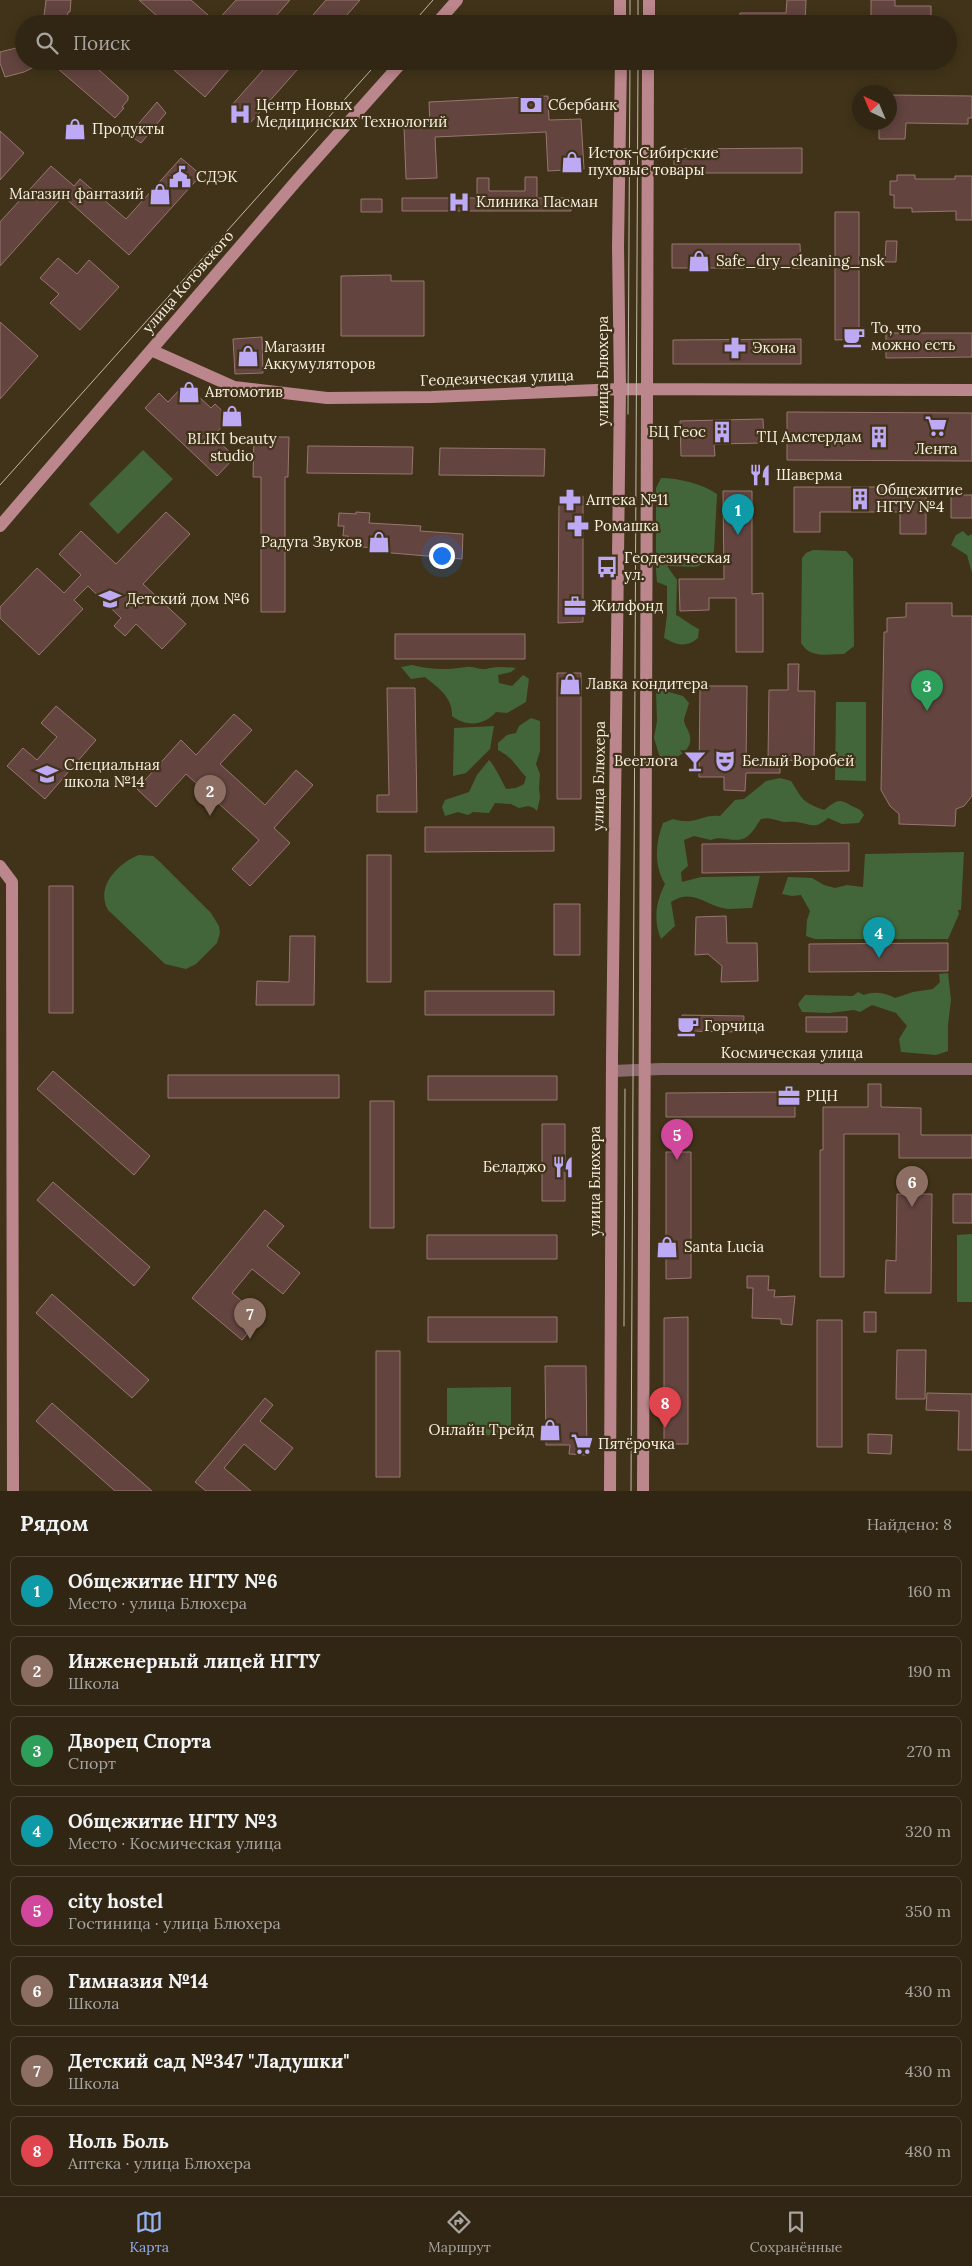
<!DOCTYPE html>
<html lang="ru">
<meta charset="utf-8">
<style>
:root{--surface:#302613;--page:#3c3221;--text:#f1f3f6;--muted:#a8a5a0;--line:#4b4333;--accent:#95b2f1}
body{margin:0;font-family:Lora,serif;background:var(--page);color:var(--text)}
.compass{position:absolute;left:852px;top:85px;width:45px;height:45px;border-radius:50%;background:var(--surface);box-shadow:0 2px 12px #0003;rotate:316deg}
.you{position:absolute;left:441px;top:555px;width:18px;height:18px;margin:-12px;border:4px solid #fff;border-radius:50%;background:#1a73e8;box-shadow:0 0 0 8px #1a73e833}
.badge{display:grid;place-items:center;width:32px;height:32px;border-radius:50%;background:var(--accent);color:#fff;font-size:16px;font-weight:700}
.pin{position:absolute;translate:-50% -41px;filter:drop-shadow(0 1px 2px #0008)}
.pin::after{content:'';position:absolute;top:26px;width:18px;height:15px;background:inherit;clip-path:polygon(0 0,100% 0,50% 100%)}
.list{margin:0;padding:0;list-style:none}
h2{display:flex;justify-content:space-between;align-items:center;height:65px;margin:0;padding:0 20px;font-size:21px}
h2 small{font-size:16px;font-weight:400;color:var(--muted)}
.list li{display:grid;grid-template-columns:32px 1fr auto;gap:15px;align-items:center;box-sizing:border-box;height:70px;margin:0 10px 10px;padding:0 10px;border:1px solid var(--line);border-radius:8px}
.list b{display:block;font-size:19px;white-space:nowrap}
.list p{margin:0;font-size:16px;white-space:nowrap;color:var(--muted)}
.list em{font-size:16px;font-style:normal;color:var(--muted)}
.icon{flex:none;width:28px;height:28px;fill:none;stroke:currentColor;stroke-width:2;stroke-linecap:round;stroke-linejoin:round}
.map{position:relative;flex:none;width:972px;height:1491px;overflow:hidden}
.search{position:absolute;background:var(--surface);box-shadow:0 2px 12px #0003;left:15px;right:15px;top:15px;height:55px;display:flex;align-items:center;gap:12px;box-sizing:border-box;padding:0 18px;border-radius:28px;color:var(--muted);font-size:19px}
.sheet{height:705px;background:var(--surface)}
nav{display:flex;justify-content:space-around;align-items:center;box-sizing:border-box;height:70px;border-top:1px solid var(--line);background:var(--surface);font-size:14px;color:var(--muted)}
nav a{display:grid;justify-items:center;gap:2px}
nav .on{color:var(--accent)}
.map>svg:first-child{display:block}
.green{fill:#42663a}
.building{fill:#63443f;stroke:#987670}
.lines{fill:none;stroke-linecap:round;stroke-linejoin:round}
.street{stroke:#8b696d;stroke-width:12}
.secondary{stroke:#bb868c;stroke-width:12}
.tram{stroke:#c3b9a7;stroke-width:1}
.labels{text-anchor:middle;stroke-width:4.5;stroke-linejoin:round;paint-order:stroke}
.poi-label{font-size:15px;fill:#f8f0e1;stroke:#403319;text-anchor:start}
.street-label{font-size:15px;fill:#f8f0e1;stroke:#403319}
</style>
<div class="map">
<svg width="972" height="1491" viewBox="0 0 972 1491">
<rect width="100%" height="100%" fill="#403319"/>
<path class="green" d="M143,450L173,479L118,534L89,504Z
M661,478C678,478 703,484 717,494L714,551L709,561L696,567L667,566L677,580L676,615C684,619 690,625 699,629L698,638C686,648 677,645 664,638L667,615V586L657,582L656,571V488Z
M963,531L968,536L972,534V573L967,555L951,545L956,535Z
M813,550L846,551L853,559L854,646L844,654C828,654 810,659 801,643L802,558L806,553Z
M412,665C430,670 449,670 466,667C473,666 480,670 486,669C496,666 505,667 516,668L511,672L498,675L499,683L512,686L523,675L529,679L526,702L507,713L496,712C484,726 466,727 452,716C453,697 437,687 425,677L411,679L401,667Z
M662,690L683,696L689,703C688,708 684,717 684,721C685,726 689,731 690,736C693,752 674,760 661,761L654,738L657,721L656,691Z
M836,702H866V781L835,780Z
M531,718L540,721V751L536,764L540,774L539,788L540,798L537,811L534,808L528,806L519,808L511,804L495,803L489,813L473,812L468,815L458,812L445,816L442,807L445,800L469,792L477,775L489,760C493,763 503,783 506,789L516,788L524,784L526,777C516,766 512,757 498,750V743L507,735L516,733L519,726Z
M494,726L490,749L466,773L453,776L454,728Z
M780,778L791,781C803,800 802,802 824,810C839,799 838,798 854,807C859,809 861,810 864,815L859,823L842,824L828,818C814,830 812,824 796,822C791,821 785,823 780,821C772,819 769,817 761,819C757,824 754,831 749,835C738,846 722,834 711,840L694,836L684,840L688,866L681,872L682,882L701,877L760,876L752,908C744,908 736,909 728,909C707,907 693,887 671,902L675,926L661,939C653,920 656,902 665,884C654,865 655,844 663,823L673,819C696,826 701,814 720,816L735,800L744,799L766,781Z
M964,852L961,910H958L959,914L948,939H815L806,936L807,920L810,911L801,895L792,896L782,894L788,877L812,878L824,885L835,888L847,885L863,887L865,854Z
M139,855L153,856L159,861L211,913L219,926L220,933L217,943L196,964L186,969L165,964L108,910C95,887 118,863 139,855Z
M948,973L951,1000L948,1025V1051L936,1055L901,1052L899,1039L907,1026L896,1013L872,1005L860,1012L854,1010L829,1013L802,1012L798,1004L805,995L853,996L858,992L864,995C874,991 886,993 895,998L913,992L933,989L940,982L939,974Z
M972,1234V1302H957V1235Z
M511,1387V1435L447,1436V1388Z"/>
<path class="building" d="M46,0H71L70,12H68L66,24H43Z
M139,0H191L216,22L236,0H290L269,24H166Z
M326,0H360L339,24H305Z
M787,0H806L805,24H740V13H786Z
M871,0H895V6H931V24H871Z
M24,46V61H46L24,72L5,77L0,63V52Z
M49,61H89L128,96V100L122,107L124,108L115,118Z
M182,61H236L205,97L174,70Z
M271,61H305L250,123L231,106Z
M890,95L972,96V118H968V124L906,123L905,139H879V122H890Z
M548,96L549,120L581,119L584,169L548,171L546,132L435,137L437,178L406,179L404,126L430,124L429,102Z
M157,102L166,113L141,143L129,135Z
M0,131L24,153L0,180Z
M802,148V173H674V149Z
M181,158L201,175L129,255L63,196L0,266V222L51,166L74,186L80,179L126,219Z
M897,175H915V179H955V176H972V220H956V211L912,212V208H894V195H890V181H897Z
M525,177H537V198H571V211H402V198H477V178H489V191H525Z
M361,199H382V212H361Z
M835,212H859V339L835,340Z
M886,241H897L896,262H885Z
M672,244H800L801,268H672Z
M58,258L77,274L89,260L119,287L80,330L50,303L59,294L40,278Z
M391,275V281H424V336H341V276Z
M0,322L38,356L0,399Z
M886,333H972V357L886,358Z
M262,337L263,373L235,374L233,339Z
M801,339V364H673V340Z
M185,384L211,408L215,404L230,418L213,436L235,457L217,476L145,408L159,393L168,402Z
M787,412L972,413V461L787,460Z
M763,419L764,443L714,444L715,456H681L680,421Z
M254,437H289L288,477H285V612H261V477H253Z
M308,446L413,447L412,474L307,473Z
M440,448L545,449L544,476L439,475Z
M794,487H926V534H900V512H820V532H794Z
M723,491H752V594L763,593V652H736V598H709V610L680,611L679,579H724Z
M951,495H972V518H951Z
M559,496H583V622L558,623Z
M166,512L190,534L143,584L186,624L162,649L136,624L125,636L114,626L121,618L88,586L74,600L83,609L39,655L0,618V607L37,568L64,593L81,575L59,554L81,531L116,564Z
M356,512L370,513L369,523L421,526L420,531L463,534L462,559L380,552L381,548L361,547V541L348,540V536H343L344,526H338L339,513L356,514Z
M906,603H952V616H972V796L964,806L956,809L955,826L899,824V814L890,806L881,790L884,632H887V618L906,617Z
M395,634H525V659H395Z
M788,664H799L798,691H815L814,761L780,760V773H746L745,791L724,790V777H699L700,686H747L746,761L768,760L769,690H788Z
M557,673H581V799H557Z
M387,688H415L417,812H377V795H389Z
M56,706L96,740L45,799L7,766L23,748L37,760L57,737L41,723Z
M234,714L252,730L220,764L265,805L296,770L313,785L274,828L290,843L250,886L232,869L259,840L186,774L156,807L137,789L181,740L196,755Z
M425,827H554V851L425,852Z
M849,843V871L702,873V844Z
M367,855H391V982H367Z
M49,886H73V1013H49Z
M554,904H580V955H554Z
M726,916L727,943H757L758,981L721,982L722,966L708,954L695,955L696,917Z
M290,936H315L314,1005H256L257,981L289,982Z
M948,943V971L809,972V944Z
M425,991H554V1015H425Z
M682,1015L744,1016L743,1032L682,1031Z
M806,1017H847V1032H806Z
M53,1071L150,1156L134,1175L37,1089Z
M168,1075H339V1098H168Z
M428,1076H557V1100H428Z
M868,1084H881V1107L921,1108V1135H972V1158H899V1134H844V1277H820V1150H823V1107H868Z
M795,1092V1117H666V1093Z
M370,1101H394V1228H370Z
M542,1124H565V1201H542Z
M666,1152H691V1278L666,1279Z
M53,1182L150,1267L134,1286L37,1200Z
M897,1194H932L931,1293H885L886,1260L896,1261Z
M953,1194H972V1223H953Z
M265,1210L284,1226L267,1246L300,1273L283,1294L252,1269L232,1293L261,1317L242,1340L192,1298Z
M427,1235H557V1259H427Z
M747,1276H769L768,1290H775L774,1297L795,1296L792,1325L781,1324V1319L752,1318L753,1288H747Z
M52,1294L149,1380L132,1398L36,1313Z
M864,1312H876V1332H864Z
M428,1317H557V1342H428Z
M688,1317V1444H664V1318Z
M817,1320H842V1447H817Z
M897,1350H926L925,1399H896Z
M376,1351H400V1477H376Z
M545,1366H586L587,1455L569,1454L570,1445H546Z
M927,1393L972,1394V1450H958L959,1411L926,1410Z
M265,1398L273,1405L260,1421L293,1448L275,1470L244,1444L224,1468L251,1491H206L195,1482Z
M52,1403L152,1491H115L36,1421Z
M868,1434L892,1435L891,1454L868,1453Z"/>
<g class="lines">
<path class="street" d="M613,1071L661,1069H972"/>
<path class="secondary" d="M620,0V24
M436,24L457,0
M649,24V0
M151,350L234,387L327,398L432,397L620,389L972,390
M0,526L298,179L403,61
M0,866L12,882L13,1491
M610,1491L612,1058L620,389L618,246L621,61
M643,1491C647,1014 645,538 648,61"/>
<path class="tram" d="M412,24L433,0
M630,24V0
M638,24V0
M628,414L630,61
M0,485L379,61
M624,1326L625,1089
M631,1491L638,61"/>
</g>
<defs>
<g id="bank-bare" transform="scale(1.725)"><path d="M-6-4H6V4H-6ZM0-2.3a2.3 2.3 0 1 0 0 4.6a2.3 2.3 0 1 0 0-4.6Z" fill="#bea9f5" stroke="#403319" stroke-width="2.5" paint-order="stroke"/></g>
<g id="hospital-bare" transform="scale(1.725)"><path d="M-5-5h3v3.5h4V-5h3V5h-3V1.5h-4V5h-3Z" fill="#bea9f5" stroke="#403319" stroke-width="2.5" paint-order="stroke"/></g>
<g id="shop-bare" transform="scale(1.725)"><path d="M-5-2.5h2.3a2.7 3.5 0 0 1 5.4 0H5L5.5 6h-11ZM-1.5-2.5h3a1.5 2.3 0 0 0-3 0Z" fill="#bea9f5" stroke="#403319" stroke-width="2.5" paint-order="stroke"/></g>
<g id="civic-bare" transform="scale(1.725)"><path d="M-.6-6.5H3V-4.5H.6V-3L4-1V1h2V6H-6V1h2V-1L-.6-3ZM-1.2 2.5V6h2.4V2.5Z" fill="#bea9f5" stroke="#403319" stroke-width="2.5" paint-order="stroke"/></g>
<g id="cafe-bare" transform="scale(1.725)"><path d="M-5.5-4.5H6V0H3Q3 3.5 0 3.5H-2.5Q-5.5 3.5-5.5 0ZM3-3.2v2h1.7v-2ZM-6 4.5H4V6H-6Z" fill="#bea9f5" stroke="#403319" stroke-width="2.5" paint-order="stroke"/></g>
<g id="pharmacy-bare" transform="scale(1.725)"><path d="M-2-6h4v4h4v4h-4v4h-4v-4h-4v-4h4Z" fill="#bea9f5" stroke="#403319" stroke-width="2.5" paint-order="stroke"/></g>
<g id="supermarket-bare" transform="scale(1.725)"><path d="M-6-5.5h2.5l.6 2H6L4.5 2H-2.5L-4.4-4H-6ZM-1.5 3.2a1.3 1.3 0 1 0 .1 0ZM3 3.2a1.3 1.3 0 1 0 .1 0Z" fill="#bea9f5" stroke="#403319" stroke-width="2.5" paint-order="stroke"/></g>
<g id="building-bare" transform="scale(1.725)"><path d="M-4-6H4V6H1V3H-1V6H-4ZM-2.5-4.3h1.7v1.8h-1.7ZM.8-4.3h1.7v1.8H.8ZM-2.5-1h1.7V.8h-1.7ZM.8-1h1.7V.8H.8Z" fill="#bea9f5" stroke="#403319" stroke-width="2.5" paint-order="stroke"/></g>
<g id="restaurant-bare" transform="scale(1.725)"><path d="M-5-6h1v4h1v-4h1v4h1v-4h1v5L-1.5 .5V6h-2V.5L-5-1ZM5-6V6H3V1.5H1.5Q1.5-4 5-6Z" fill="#bea9f5" stroke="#403319" stroke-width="2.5" paint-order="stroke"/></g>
<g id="bus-bare" transform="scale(1.725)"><path d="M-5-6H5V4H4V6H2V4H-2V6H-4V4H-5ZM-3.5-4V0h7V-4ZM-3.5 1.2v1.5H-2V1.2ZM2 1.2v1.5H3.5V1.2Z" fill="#bea9f5" stroke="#403319" stroke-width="2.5" paint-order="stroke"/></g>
<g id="school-bare" transform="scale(1.725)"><path d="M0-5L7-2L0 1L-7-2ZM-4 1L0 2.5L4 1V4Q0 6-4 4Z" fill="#bea9f5" stroke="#403319" stroke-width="2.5" paint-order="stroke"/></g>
<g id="office-bare" transform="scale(1.725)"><path d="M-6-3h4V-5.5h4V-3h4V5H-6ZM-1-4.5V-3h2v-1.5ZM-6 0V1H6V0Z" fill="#bea9f5" stroke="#403319" stroke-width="2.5" paint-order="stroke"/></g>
<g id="bar-bare" transform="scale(1.725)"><path d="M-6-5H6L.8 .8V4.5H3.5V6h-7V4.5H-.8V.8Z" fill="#bea9f5" stroke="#403319" stroke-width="2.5" paint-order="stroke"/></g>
<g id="theatre-bare" transform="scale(1.725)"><path d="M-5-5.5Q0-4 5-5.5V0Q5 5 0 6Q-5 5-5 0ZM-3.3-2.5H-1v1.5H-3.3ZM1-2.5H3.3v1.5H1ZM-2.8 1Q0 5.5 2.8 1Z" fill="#bea9f5" stroke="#403319" stroke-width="2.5" paint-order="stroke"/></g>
</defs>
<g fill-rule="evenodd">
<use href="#bank-bare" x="531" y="105"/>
<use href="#hospital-bare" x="240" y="114"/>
<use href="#shop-bare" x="75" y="129"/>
<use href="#shop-bare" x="572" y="162"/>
<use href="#civic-bare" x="180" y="177"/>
<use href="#shop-bare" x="160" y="194"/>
<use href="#hospital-bare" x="459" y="202"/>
<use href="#shop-bare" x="699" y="261"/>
<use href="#cafe-bare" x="854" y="337"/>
<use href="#pharmacy-bare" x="735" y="348"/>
<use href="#shop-bare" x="248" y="356"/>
<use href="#shop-bare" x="189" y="392"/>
<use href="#shop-bare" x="232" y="416"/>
<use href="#supermarket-bare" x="936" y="426"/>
<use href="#building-bare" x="722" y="432"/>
<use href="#building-bare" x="879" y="437"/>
<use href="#restaurant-bare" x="760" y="475"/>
<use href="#building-bare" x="860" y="499"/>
<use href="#pharmacy-bare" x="570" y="500"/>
<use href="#pharmacy-bare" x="578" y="526"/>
<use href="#shop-bare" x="379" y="542"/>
<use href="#bus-bare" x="607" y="567"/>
<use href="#school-bare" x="110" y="599"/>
<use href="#office-bare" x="575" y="606"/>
<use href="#shop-bare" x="570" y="684"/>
<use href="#bar-bare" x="695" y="761"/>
<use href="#theatre-bare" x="725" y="761"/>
<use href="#school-bare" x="47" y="774"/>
<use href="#cafe-bare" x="688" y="1026"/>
<use href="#office-bare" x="789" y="1096"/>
<use href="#restaurant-bare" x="563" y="1167"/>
<use href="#shop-bare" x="667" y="1247"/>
<use href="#shop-bare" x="550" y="1430"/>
<use href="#supermarket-bare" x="582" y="1444"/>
</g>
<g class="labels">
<g class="poi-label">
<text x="256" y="110">Центр Новых<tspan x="256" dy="17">Медицинских Технологий</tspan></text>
<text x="548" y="110">Сбербанк</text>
<text x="92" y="134">Продукты</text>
<text x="588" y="158">Исток-Сибирские<tspan x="588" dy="17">пуховые товары</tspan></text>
<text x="196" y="182">СДЭК</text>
<text x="144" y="199" text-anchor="end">Магазин фантазий</text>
<text x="476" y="207">Клиника Пасман</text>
<text x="716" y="266">Safe_dry_cleaning_nsk</text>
<text x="871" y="333">То, что<tspan x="871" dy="17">можно есть</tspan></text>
<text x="264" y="352">Магазин<tspan x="264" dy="17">Аккумуляторов</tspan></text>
<text x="752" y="353">Экона</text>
<text x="205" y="397">Автомотив</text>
<text x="706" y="437" text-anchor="end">БЦ Геос</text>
<text x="862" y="442" text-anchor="end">ТЦ Амстердам</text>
<text x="232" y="444" text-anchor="middle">BLIKI beauty<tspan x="232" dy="17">studio</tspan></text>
<text x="936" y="454" text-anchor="middle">Лента</text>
<text x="776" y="480">Шаверма</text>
<text x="876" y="495">Общежитие<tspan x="876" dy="17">НГТУ №4</tspan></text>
<text x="586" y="505">Аптека №11</text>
<text x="594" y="531">Ромашка</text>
<text x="362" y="547" text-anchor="end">Радуга Звуков</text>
<text x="624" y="563">Геодезическая<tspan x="624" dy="17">ул.</tspan></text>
<text x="126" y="604">Детский дом №6</text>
<text x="592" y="611">Жилфонд</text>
<text x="586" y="689">Лавка кондитера</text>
<text x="678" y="766" text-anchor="end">Beerлога</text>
<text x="742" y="766">Белый Воробей</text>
<text x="64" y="770">Специальная<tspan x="64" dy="17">школа №14</tspan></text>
<text x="704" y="1031">Горчица</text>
<text x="806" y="1101">РЦН</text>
<text x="546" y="1172" text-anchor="end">Беладжо</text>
<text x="684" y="1252">Santa Lucia</text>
<text x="534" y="1435" text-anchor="end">Онлайн Трейд</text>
<text x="598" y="1449">Пятёрочка</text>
</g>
<g class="street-label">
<text transform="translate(188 282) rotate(-49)" y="5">улица Котовского</text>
<text transform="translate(603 371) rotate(-90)" y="5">улица Блюхера</text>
<text transform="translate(497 378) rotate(-2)" y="5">Геодезическая улица</text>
<text transform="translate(599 776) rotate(-89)" y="5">улица Блюхера</text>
<text x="792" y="1058">Космическая улица</text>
<text transform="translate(595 1181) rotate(-90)" y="5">улица Блюхера</text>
</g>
</g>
</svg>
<svg class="compass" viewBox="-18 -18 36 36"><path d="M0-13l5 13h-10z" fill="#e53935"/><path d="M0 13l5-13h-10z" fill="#a8a5a0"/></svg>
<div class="you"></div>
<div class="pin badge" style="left:738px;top:535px;background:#0f9aa8">1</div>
<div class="pin badge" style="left:210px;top:816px;background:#8d6e63">2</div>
<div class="pin badge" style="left:927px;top:711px;background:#2e9e5b">3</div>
<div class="pin badge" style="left:879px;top:958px;background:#0f9aa8">4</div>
<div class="pin badge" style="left:677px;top:1160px;background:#d1479c">5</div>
<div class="pin badge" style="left:912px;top:1207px;background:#8d6e63">6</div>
<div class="pin badge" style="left:250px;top:1339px;background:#8d6e63">7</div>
<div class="pin badge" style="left:665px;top:1428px;background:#e0444e">8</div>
<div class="search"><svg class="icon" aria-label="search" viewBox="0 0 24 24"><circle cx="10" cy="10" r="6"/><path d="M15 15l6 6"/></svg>Поиск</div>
</div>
<section class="sheet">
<h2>Рядом<small>Найдено: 8</small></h2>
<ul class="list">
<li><span class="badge" style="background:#0f9aa8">1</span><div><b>Общежитие НГТУ №6</b><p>Место · улица Блюхера</p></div><em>160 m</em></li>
<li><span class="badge" style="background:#8d6e63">2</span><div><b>Инженерный лицей НГТУ</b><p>Школа</p></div><em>190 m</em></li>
<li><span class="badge" style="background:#2e9e5b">3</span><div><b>Дворец Спорта</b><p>Спорт</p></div><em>270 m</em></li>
<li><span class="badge" style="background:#0f9aa8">4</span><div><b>Общежитие НГТУ №3</b><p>Место · Космическая улица</p></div><em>320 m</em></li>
<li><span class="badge" style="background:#d1479c">5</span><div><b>city hostel</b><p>Гостиница · улица Блюхера</p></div><em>350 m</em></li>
<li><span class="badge" style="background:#8d6e63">6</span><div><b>Гимназия №14</b><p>Школа</p></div><em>430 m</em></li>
<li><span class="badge" style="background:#8d6e63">7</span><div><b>Детский сад №347 &quot;Ладушки&quot;</b><p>Школа</p></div><em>430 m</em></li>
<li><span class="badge" style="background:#e0444e">8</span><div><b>Ноль Боль</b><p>Аптека · улица Блюхера</p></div><em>480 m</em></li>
</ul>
</section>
<nav>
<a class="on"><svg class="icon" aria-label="map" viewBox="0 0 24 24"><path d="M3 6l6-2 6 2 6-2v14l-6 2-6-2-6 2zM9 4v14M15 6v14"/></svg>Карта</a>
<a><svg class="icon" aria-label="directions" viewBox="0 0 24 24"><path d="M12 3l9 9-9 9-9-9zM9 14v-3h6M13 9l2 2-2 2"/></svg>Маршрут</a>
<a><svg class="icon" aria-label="saved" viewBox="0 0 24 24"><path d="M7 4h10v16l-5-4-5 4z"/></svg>Сохранённые</a>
</nav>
